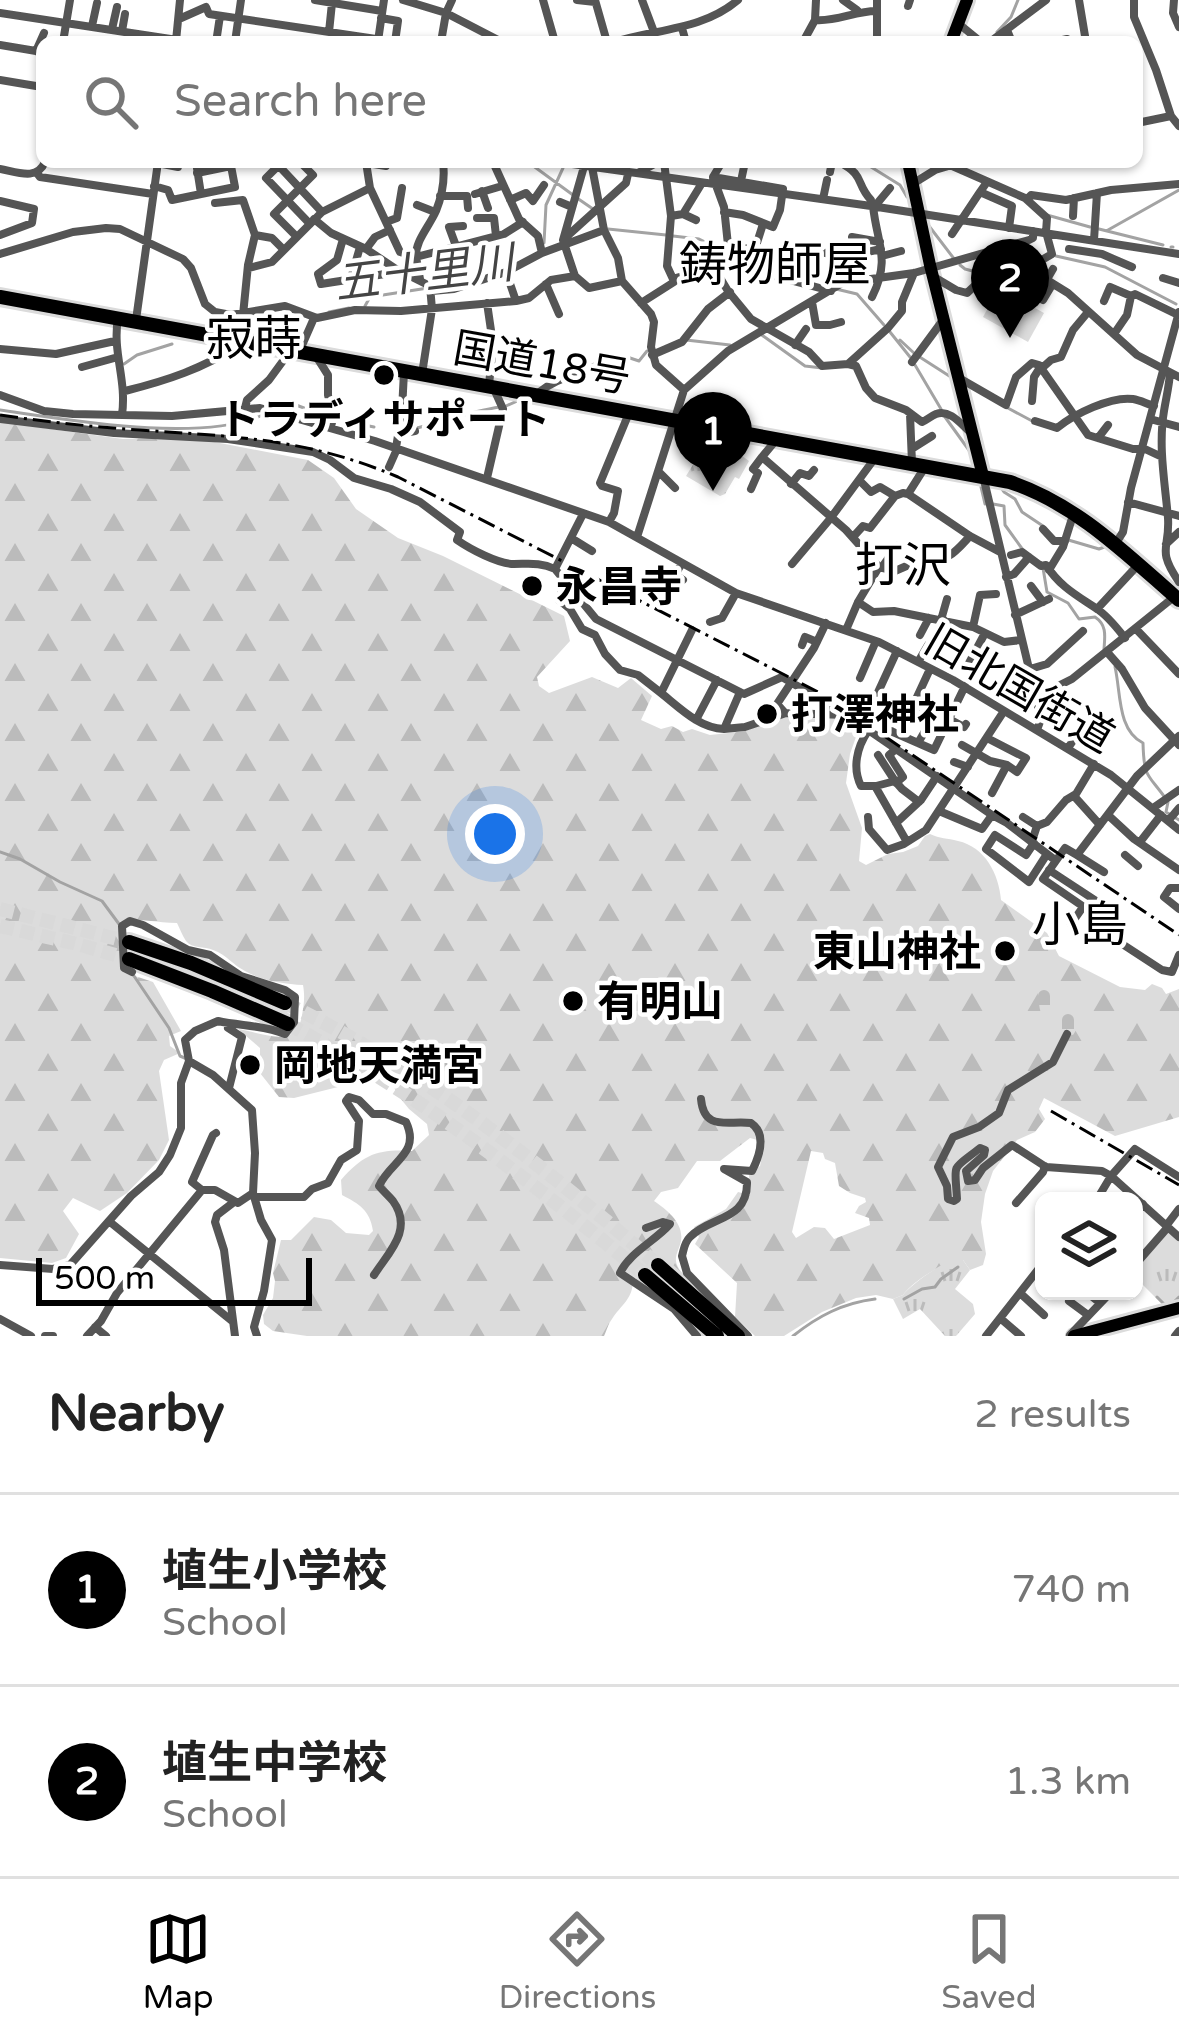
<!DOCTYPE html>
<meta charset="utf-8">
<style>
:root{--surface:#fff;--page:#f2f2f2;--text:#222;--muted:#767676;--line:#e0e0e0;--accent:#000}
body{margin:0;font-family:"Varela Round","Noto Sans JP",sans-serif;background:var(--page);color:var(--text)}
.controls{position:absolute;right:36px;bottom:36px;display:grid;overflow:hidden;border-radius:18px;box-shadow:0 3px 9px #0004}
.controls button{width:108px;height:108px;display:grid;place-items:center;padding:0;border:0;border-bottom:3px solid var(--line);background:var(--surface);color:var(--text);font:60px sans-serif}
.scale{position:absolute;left:36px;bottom:30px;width:276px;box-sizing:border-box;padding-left:12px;border:6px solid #000;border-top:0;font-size:33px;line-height:42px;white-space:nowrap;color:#000;-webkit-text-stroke:9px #fff;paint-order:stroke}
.you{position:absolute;left:495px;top:834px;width:42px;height:42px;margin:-30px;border:9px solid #fff;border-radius:50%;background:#1a73e8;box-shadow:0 0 0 18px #1a73e833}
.badge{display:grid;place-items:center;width:78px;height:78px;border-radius:50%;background:var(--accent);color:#fff;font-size:39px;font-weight:700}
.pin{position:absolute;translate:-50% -99px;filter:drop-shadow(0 3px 6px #0008)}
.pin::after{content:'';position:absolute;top:63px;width:42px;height:36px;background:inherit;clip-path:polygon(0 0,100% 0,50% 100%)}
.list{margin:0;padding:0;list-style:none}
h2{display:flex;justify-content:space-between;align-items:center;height:156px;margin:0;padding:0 48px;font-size:51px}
h2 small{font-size:39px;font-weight:400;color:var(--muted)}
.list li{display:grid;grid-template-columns:78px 1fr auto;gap:36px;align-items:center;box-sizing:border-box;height:192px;padding:0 48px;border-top:3px solid var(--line)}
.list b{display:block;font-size:45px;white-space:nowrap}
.list p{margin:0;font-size:39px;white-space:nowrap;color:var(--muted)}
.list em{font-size:39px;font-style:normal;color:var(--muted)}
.icon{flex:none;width:66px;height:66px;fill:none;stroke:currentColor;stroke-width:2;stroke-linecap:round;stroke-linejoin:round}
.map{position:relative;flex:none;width:1179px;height:1336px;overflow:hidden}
.search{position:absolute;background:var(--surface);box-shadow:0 3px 9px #0004;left:36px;right:36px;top:36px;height:132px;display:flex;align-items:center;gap:30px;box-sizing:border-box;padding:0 42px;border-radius:18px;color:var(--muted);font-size:45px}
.sheet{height:540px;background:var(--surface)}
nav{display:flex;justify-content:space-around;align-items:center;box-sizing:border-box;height:168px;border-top:3px solid var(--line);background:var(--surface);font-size:33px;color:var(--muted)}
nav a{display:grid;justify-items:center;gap:6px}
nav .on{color:var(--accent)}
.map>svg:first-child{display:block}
.grass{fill:#dcdcdc}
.forest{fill:url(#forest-firs);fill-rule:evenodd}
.cemetery{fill:url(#cemetery-stones)}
.park{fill:url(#park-tufts)}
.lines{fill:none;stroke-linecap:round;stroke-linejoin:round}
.stream{stroke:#a3a3a3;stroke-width:3}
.highway-tunnel{stroke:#d9d9d9;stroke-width:14;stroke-dasharray:14 7;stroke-linecap:butt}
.major-casing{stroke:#dbdbdb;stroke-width:18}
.highway-casing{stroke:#dbdbdb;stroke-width:20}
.minor{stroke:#555;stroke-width:8}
.major{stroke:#000;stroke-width:12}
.highway{stroke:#000;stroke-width:14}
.rail{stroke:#000;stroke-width:3;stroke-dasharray:18 6 3 6;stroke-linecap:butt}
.poi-dot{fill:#000;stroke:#fff;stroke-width:4.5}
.labels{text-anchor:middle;stroke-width:9;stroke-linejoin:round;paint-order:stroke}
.street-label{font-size:42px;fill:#000;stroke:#fff}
.poi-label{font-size:42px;font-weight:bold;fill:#000;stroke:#fff;text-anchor:start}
.water-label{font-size:45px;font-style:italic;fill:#444;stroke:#fff}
.quarter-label{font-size:48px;fill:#000;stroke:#fff}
</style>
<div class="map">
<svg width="1179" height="1336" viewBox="0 0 1179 1336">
<defs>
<pattern id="forest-firs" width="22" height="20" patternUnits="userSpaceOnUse" patternTransform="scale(3)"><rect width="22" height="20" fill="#dcdcdc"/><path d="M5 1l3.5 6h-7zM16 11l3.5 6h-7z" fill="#bbb"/></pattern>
<pattern id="cemetery-stones" width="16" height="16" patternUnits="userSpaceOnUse" patternTransform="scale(3)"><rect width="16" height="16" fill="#dcdcdc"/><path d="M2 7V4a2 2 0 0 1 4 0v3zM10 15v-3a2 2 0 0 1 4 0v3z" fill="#bbb"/></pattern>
<pattern id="park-tufts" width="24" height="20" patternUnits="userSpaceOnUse" patternTransform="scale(3)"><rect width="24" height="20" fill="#dcdcdc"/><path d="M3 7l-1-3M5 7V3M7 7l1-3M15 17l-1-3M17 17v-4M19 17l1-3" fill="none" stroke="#bbb"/></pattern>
</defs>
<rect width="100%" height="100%" fill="#fff"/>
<path class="grass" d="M999,288L1044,313L1028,342L983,317Z"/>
<path class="forest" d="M0,422L123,439L189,437L308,460L334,478L356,509L398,538L443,556L564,616L570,641L537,677L539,686L549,693L592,677L618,688L631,678L652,696L641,720L661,729L672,726L683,732L692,729L710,735L746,731L782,716L846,719L857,734L850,754L846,783L862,828L859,861L866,865L888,854L903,852L918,846L925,836L930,834C940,839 947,838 958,841C985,847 999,874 1001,900L1047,933L1059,956L1120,987L1145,990L1152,984L1162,988L1166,994L1179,989V1117L1115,1136L1044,1098L1039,1109L1045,1119L1035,1132L1017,1140L993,1171L985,1194L981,1222L986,1254L983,1265L970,1270L963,1260C945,1261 913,1281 903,1295L893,1299L876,1295L856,1298L822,1312L784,1336H755L735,1317L737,1283L695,1244L699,1237L694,1227L726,1209L738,1192L750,1195L749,1175L760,1166L765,1142L750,1138L720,1161H697L678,1188L661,1192L654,1201C667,1210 684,1223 681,1241C680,1247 675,1255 676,1261C677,1272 694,1284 701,1292L696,1293L658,1258L633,1280C633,1299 621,1305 612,1319C608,1324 607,1330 604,1336H307L273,1331L264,1324L263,1315L273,1298L275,1281L273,1273L281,1240H291L314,1217L331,1220L346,1233L369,1235L373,1231C370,1210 359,1204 342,1195L341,1180C364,1154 378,1149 412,1151L429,1135L427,1124L409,1109L396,1093L392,1079L383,1073L369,1074L342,1086L294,1098L279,1097L260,1073V1048L238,1029C263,1033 297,1050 302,1015C304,1004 305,996 303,985C284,984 262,981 245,971C233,965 227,955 213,950C204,946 192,949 186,941C182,935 180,929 177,923C120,921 109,903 129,974L153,982L181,1031L169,1036L170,1046L180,1053L164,1060L159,1071L169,1140L159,1160L127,1193L100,1211L73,1198L63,1211L79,1234L66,1258L52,1263L0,1258ZM811,1151L823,1153L825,1159L835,1163L839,1186L850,1193L865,1198L866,1202L859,1206L855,1213L869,1218L870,1225L834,1239L825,1228L814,1227L796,1238L792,1232Z"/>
<path class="cemetery" d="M1036,981L1061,991L1089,1010L1073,1035C1035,1022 1042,1018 1036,981Z"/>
<path class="park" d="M715,436L749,461L739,479L735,477L725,494L720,496L686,476L707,442H711Z
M1167,1230L1179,1239V1304L1165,1307L1134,1276V1268Z
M955,1258L963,1260L970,1270L955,1289L973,1304L975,1314L956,1336H945L920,1309L903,1319L893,1299L903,1295C910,1285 942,1263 955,1258Z"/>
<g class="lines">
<path class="stream" d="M997,32L1011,17L1018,0
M863,162L900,185L907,197
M532,165L573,195
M577,198L593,209
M1047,215L1090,227
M929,226L955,260
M608,229L666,235
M1099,229L1163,245
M1108,230L1179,190
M673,236L699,239L725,252
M544,243L546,205L563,168
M1171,247H1173
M1056,256L1105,267L1176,304
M960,265L965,269L984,274
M1017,273L1034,265
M836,289L857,294L884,325
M365,306L370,297L428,288
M329,312L349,308
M890,332L910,357
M759,333L805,366L822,368
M233,334L252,327L253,317L266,313
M686,340L730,345
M900,340L915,354L954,379
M602,362L627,357L639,361L647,351
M124,364L137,355L172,344
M915,365L941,409
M276,406L296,405L312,411
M506,406L524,398
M1006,407L1034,422
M0,410C69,420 202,444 265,414
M945,417L971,453
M346,421L349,422
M369,426L374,427
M417,428C444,421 472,411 500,407
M999,485L1004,492L1015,499L1022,512L1043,526
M981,487L985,504
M993,504L1004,506L1005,525L1023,550
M1065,539L1099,549L1107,546
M1043,568L1047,592L1068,603L1079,619L1095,617C1107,625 1105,636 1104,649
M1115,667C1121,692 1117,730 1143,743C1144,782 1149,773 1168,802L1166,812L1179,820
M0,852L20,859L60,882L102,901L119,924
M134,976L169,1028L180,1056L187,1059
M1157,1297L1165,1305L1173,1303L1179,1297
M904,1299L922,1289L935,1287L941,1279L958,1267
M793,1336C818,1316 843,1303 875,1299"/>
<path class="highway-tunnel" d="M0,909L129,942
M0,926L77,944L129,959
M285,1003C424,1070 542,1165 658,1265
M288,1024C418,1093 532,1182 645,1275"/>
<g class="major-casing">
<path id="major" d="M951,42L967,0
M908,162L930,265L983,476
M1074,1336L1179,1308"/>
</g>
<g class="highway-casing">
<path id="highway" d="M0,297L1010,482C1078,505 1126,554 1179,600
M129,942L191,963L285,1003
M129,959L212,991L288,1024
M658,1265L738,1336
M645,1275L717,1336"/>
</g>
<path class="minor" d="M315,0L382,11
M403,0L446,13L502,42
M543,0L555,42
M577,0L595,2
M595,0L607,42
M642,0L654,32
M843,0L857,10
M1079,0L1086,42
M1134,0V17L1156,70L1171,116L1179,126
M1174,0L1173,13L1179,27
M908,6L910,0
M0,13L177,40
M381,18L398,21L395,42
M179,19L206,7L209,14L396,42
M815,20C836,22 855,11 876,11
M959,24L981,42
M92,26L97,3
M682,28L686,42
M112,29L117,7
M1007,30L1012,42
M122,31L125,14
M329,32L332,3
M217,36L220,16
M176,41L180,0
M378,41L384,0
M63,42L70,0
M235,42L241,0
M441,42L446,13L452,0
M615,42C656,29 703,30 738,0
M803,42L815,20L816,0
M877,42V0
M990,42L1046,0
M1054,42L1067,39
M0,45L42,52
M36,51L44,33
M0,80L42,87
M1137,123L1171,116
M152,162L178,167
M196,162L201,194
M282,162L266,178L310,224
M366,162L370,188L400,252L416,257L420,279
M443,162C445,178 442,196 436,211C429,227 415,241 416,257L504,234L523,222
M493,162L519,219L538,236L542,253L604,230
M558,162L871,206L1179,254
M664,162L671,216
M722,162L713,177L724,207L730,264
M839,162C866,176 855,183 871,200V206
M367,163L386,166
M950,165L1025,198L1047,218L1046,232L1052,254L1040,261L1034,272L1068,293L1137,355L1179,377
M279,166L322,212
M592,167L604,230L618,258L622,281L651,314L654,322L651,347L656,365L684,390
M0,169C17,172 37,181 45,162
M830,172L832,162
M37,173L40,177L153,194
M638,173L658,162
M713,177L783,189L780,210L773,227L743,215L724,212
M741,181L745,162
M987,182L980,192L1012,206L1009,228
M914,183L935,170L962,162
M154,186L168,190L172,200L235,187L231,166L197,173
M482,191L488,208
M475,194L502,186
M440,196H467L468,208
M823,199L827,180
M1027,199L1031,195L1066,200L1111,190L1179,184
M510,200L526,193L533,201L544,185
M0,201L34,209L32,223L0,235
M560,202L572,207
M417,205L435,212
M875,206L890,188
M683,214L696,220
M1073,216L1074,198
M477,218H494L496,236
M314,219L331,233L366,249L396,269L430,286L432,309L422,374
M386,222L397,218L402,188
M952,234L980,192
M255,235L272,238L284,250
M297,237L274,214L313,175L300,162
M852,237L880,242
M343,239L337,260L318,274L321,284L398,272
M564,239L626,183L628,174
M1094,240L1097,193
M727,245L782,255L816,251L845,257L881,249
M456,246L449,227L463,226
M366,249L375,237L390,230
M755,249L763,224
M1069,249L1102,254L1132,267
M798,252V271H819
M0,254L73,232L106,228L120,229L183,259L191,268L205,304L215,312L231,315L285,306L317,318L355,310L401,311L516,301L529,298L551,280L575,276L589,288L622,281
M882,256L901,251
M249,268L272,262L322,212L370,188
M716,271L728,291L751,319L809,352L822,366L848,364L888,328L902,311V302L914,273
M575,276L563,240L585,163
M934,277L956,290L967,293L984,277L1005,279L1043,300L1052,285
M351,278L360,247
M1163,278L1179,283
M673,279L667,266L671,216L683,214L702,183
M1046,281L1053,269
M1010,282L1016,268L1010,246
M546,284L559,314
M432,291L454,289L506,272
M872,297C891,259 877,244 873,206
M516,301L506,272L542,253
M1104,301L1110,287L1131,296
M812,302L816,325H830L841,322
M487,303L493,344L489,385
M641,303L674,282L673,279C692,272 712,274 730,264L831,291
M118,318C112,353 127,379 122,415
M136,320L158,162
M1114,334L1127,315L1131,296L1135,294L1178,315
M795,345L806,329
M0,349L56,354L115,341
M300,350L314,318
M652,355L682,342L708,309L730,292
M316,356L328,375V395L333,418L331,427
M912,362L943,320
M848,364L856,366L866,388L875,398L906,410L922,422C927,420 931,416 936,414C950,409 961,424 970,432
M82,367L118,357
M1042,368L1051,360L1061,357L1073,330L1088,312
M1170,373C1169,387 1166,398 1164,411C1158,446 1165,483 1168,518C1170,550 1156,548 1179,582
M959,378L1006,405L1016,377L1032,363L1039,365L1088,435L1133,449H1145L1162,457
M125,391C169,380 201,369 240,345L248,265L255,235L243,200L215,203
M538,393C557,377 578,375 600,364
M0,395L44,411L73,414L172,416L260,408L375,441L609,522L736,593L879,642L953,680L1111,775L1179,830
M1032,401L1034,377L1041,366
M245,408L247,400L269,380L291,350
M910,414L912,463
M0,419L114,433L228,439L313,452L330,460L354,478L391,489L420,502L460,532L457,540C470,549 498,564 514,564C529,564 540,562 555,569
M1150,419L1179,427
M1035,421L1057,428C1074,414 1111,396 1133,399C1140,400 1147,404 1154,406
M399,434L415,431
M1098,438L1108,425
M777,439L762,457L846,530L879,567
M396,448L402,410L404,372
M913,448L932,436
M389,467L397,449
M925,467L908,494L970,536L1000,552
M659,472L675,488
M983,476L1041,719L1037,730
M487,478L503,409L494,389
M859,480L871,492L880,487L895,496
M791,484L800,473L809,476L814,470
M751,489L758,473L753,469L762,457
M1128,502L1179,516
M583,514L555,569L596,619L744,694L782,677L845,714L992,815L1007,823L1055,860
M609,522L614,513L618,491L602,486L600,483L629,413
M1043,529L1054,541H1065
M637,537L684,390L728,351L842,283L914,273L1029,240L1033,238V231
M853,537L863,526L870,528L895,496L903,493L908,494
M571,538L592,551
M1116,543L1123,532L1131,488L1179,312
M1166,544L1179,532
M1011,555L1022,552L1041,566L1046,565C1060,587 1078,596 1097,609C1108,616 1117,628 1125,638
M682,563L675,575L683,580
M792,564L830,519L875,458
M882,567L897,546
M1049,570L1063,547L1074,512
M1006,577L1014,574L1029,557
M564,584L559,600L570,609L582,629L595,635L605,654L620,670L638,675L661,693
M1031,586L1043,602
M858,602L873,612L894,611L973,627L1004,642L1021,640
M1097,609L1138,565
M1015,615L1049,599
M941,620L947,599
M710,622L722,618L736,593
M973,627L980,595L996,594
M1136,629L1179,674
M692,630L661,693C680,708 699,728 724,729L740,692
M846,630L858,602L879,567L895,571L925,558C947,564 956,551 970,536
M920,635L929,618
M935,636L944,620
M944,641L955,624
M802,645L805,637L817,642
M897,651L868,714L893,732L918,743
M1107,652L1122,669L1145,708L1179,745
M918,662L928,645
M968,665L985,633
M930,669L911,710L932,719L918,743L934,750L949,719L964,727L966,724
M860,678L876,641
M1019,684L1017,673L1047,664L1083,631
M1036,697L1072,679L1174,597
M785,713L777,704L814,648L826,623
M949,719L965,686
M696,720L717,680
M724,729L745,727L786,713L845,715
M868,731C857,747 852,768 861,786H875L907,842
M1179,736L1137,776L1077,855L1065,848L1043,879L1116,929L1113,938L1162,970L1172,972L1179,955
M962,745L990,761L1007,765L1017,772L1026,758L987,738
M1068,748L1081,729
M878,755L895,781
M954,762L968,767
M896,783L903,777L889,755L896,749
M876,786L895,781L902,789L919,802
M992,793L1007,765
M1074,796L1100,825
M1153,808L1179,790
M939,811L982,829L992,815
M1108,815L1134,839L1179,870
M868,817L869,829L887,850L904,844L926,830L1004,711
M1023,817L1037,826
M1168,821L1179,808
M896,823L921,800L937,776
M1032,841L1037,826L1047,822L1066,800L1076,794L1094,764
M1140,842L1161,815
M1034,843L1026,855L995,835L986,849L1029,882L1047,854
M1077,855L1104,872
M1125,855L1138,866
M1049,870L1110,910
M1179,888H1170L1164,897L1179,909
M1071,924L1083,907
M1094,934L1104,921
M228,1028L242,1037L229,1088
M1067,1034L1053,1062L1008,1090L999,1113L979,1127L953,1137L938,1167L947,1186L948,1199L954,1201L957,1199C955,1161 950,1172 980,1148L985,1150L984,1155L966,1171L968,1181L975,1180L983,1168L1012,1145L1046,1167L1102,1171L1111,1176L1135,1149L1179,1177
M189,1061L213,1075L252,1110L255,1153L253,1193L261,1220L272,1240L264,1291L254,1327L257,1336
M701,1099C704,1132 728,1120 751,1123C767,1134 760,1155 752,1171L724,1169L747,1182C748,1221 710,1216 690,1237C684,1243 684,1249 682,1256L687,1273L748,1336
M202,1190L192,1182L213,1135L216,1133
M255,1197H304L312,1189L328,1183L341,1160L357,1150L359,1121L346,1101L349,1097L359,1100L373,1114H386L406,1122C421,1154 390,1161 379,1186C384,1192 389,1196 393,1201C414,1230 388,1253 374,1275
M1096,1201L1111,1176L1179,1237
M234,1202L217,1215L215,1222L224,1250L235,1336
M1016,1203L1043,1172L1045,1166
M1134,1215L1143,1204
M110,1222L232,1321
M1166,1226L1179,1209
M646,1228L663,1222L670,1224C655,1241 629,1253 620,1273L674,1309L697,1336
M0,1265L53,1269L70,1265L131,1196L159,1172L170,1155L181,1128V1083L189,1061L185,1040L195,1031L218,1021C240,1026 264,1025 285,1034L294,1022L295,997L285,990L241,976L210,955L188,950L143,925L130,921L122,926L124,968L132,972
M1134,1266L1168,1227
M1085,1291L1100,1303
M1020,1293L1044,1315
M1069,1301L1088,1315
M1000,1318L1021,1336
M0,1319L31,1336
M95,1327L106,1336
M1070,1335L1112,1291
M45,1336H53
M87,1336L101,1321L117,1293L202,1190H215L238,1203L253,1193
M986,1336L1044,1262
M1175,1336L1179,1331"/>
<use href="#major" class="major"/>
<use href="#highway" class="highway"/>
<path class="rail" d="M0,415C47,422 93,427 140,430C237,437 306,438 398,477L822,694L1179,935
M1051,1111L1179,1185"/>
</g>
<g class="poi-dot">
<circle cx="384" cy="375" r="12"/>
<circle cx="532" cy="586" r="12"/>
<circle cx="767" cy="714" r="12"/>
<circle cx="1005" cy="951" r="12"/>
<circle cx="573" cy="1001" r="12"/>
<circle cx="250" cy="1065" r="12"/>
</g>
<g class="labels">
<g class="street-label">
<text transform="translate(542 362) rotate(10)" y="15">国道18号</text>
<text transform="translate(1020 688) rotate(30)" y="15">旧北国街道</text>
</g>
<g class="poi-label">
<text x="384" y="434" text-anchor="middle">トラディサポート</text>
<text x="556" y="601">永昌寺</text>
<text x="791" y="729">打澤神社</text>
<text x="981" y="966" text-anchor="end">東山神社</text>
<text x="597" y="1016">有明山</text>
<text x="274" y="1080">岡地天満宮</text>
</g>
<g class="water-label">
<text transform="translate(424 272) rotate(-7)" y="16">五十里川</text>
</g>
<g class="quarter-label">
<text x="775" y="281">鋳物師屋</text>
<text x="254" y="355">寂蒔</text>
<text x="903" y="582">打沢</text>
<text x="1080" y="941">小島</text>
</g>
</g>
</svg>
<div class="controls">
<button><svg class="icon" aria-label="layers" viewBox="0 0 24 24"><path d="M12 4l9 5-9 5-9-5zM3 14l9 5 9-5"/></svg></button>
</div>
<div class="scale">500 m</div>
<div class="you"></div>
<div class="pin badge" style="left:713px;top:491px">1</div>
<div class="pin badge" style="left:1010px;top:338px">2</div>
<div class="search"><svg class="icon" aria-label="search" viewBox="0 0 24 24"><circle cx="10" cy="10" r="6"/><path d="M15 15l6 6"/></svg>Search here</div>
</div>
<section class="sheet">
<h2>Nearby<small>2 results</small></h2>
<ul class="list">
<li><span class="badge">1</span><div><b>埴生小学校</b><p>School</p></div><em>740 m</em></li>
<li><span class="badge">2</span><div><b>埴生中学校</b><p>School</p></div><em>1.3 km</em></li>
</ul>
</section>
<nav>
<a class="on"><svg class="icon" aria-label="map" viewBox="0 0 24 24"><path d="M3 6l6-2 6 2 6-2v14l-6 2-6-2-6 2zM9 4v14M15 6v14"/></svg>Map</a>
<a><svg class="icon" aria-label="directions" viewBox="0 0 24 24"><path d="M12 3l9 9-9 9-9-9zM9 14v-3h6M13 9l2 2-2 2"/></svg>Directions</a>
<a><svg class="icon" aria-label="saved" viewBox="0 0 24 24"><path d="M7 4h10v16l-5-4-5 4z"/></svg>Saved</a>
</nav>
